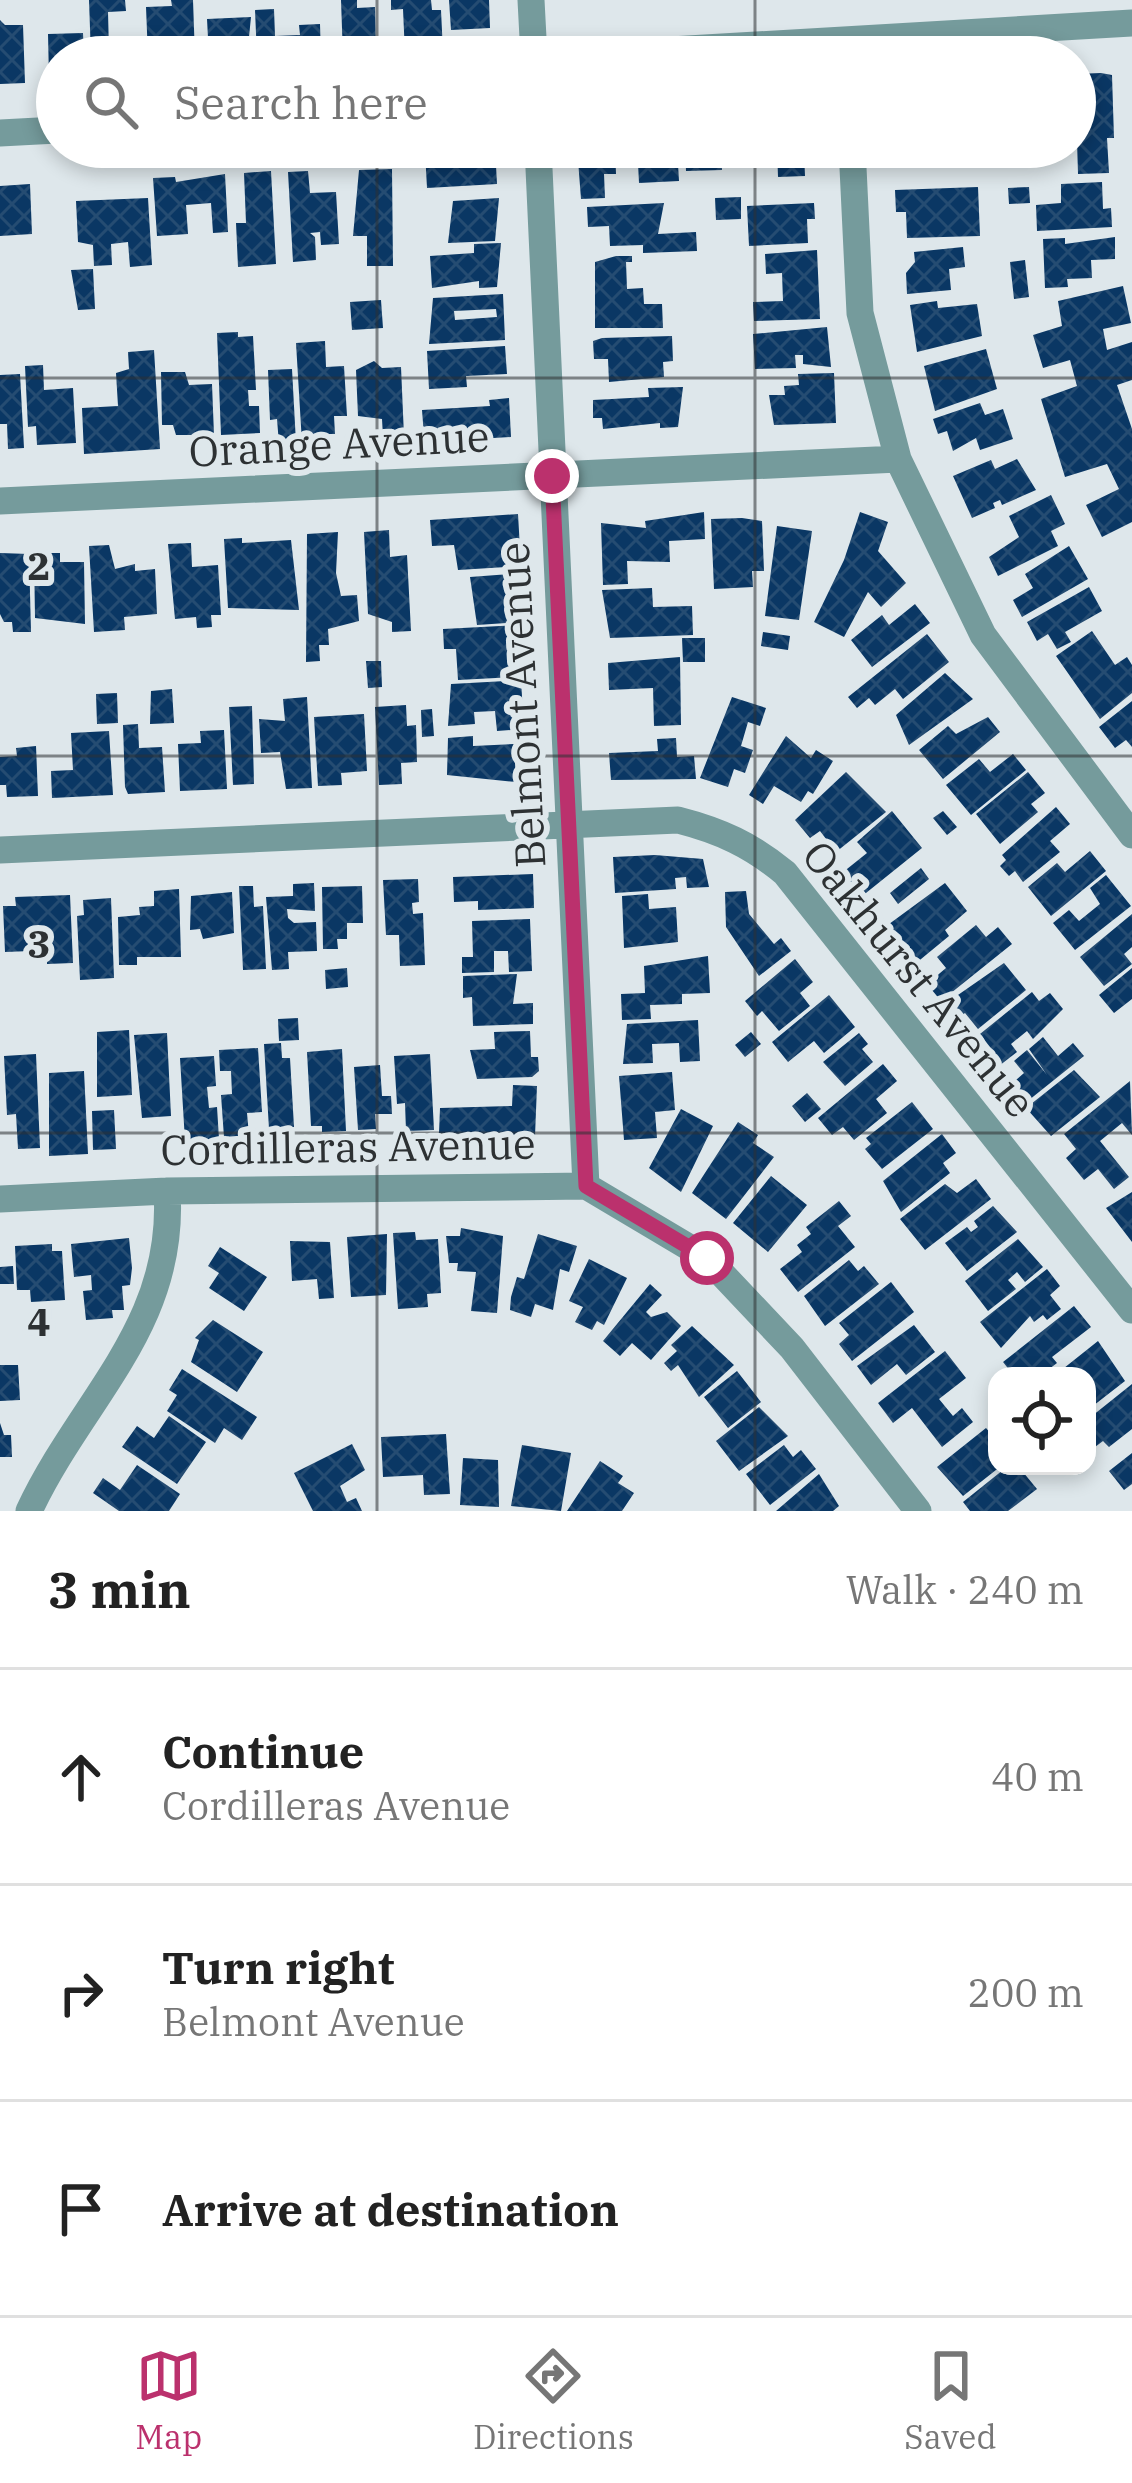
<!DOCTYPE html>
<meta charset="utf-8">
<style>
:root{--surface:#fff;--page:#f6f6f6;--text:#222;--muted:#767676;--line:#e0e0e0;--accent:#bb316d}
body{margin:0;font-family:"IBM Plex Serif",serif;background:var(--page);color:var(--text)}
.controls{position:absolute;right:36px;bottom:36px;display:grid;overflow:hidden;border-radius:24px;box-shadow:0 6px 18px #0003}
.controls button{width:108px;height:108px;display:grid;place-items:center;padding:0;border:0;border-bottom:3px solid var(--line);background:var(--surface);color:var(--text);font:60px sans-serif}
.stop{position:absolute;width:36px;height:36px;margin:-27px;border:9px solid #bb316d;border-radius:50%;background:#fff}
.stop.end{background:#bb316d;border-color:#fff;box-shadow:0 3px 12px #0008}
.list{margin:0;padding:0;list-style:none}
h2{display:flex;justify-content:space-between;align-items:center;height:156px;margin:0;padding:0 48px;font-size:51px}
h2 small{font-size:39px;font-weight:400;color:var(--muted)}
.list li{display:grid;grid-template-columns:78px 1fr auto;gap:36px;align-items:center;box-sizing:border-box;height:216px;padding:0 48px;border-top:3px solid var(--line)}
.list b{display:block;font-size:45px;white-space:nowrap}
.list p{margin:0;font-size:39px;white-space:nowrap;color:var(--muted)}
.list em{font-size:39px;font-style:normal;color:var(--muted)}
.icon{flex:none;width:66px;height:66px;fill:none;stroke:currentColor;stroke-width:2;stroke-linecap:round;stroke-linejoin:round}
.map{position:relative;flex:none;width:1132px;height:1511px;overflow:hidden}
.search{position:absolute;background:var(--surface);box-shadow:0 6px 18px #0003;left:36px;right:36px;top:36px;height:132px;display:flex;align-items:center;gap:30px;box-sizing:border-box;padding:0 42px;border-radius:66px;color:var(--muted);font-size:45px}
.sheet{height:804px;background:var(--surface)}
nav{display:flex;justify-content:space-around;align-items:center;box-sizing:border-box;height:168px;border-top:3px solid var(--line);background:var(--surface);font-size:33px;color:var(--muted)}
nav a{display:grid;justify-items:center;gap:6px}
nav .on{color:var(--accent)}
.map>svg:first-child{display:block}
.building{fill:url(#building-cross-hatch);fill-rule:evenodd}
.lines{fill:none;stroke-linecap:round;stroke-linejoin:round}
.street{stroke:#759b9c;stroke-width:27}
.route{stroke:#bb316d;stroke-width:15}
.grid{fill:none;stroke:#2d3133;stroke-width:3;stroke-opacity:0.55}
.labels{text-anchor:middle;stroke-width:12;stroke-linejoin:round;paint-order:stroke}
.street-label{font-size:42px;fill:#2d3133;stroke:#dee7eb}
.grid-label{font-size:39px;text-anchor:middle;font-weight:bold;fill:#2d3133;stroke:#dee7eb;stroke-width:12;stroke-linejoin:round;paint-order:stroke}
</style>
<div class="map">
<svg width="1132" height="1511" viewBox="0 0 1132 1511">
<defs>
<pattern id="building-cross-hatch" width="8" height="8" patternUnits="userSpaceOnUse" patternTransform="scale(3)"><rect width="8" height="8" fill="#0a3764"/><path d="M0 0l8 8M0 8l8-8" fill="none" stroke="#254c72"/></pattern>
</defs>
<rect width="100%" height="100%" fill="#dee7eb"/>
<path class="building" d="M89,0H125L126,11L108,12L109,51L139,49V57H91Z
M171,0H193L195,57H148L146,7L172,6Z
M341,0H357V8L375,7L376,57H343Z
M391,0H431L432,10H441L443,52L405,54L403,9L391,10Z
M449,0H489L490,28L451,30Z
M274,9L275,36L300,35L299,25L320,24L321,57H257L255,10Z
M251,17L247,57H209L207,19Z
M0,20L5,25H23L25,83L0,84Z
M83,33L84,57H57V78H49L48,34Z
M1101,73L1112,75L1114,138H1107L1109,173L1078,174L1075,74Z
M468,147H495L497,184L427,188L425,151Z
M577,147H615L616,174H604L605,198L581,199Z
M658,147H677L679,181L639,183L638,163L659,162Z
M685,147H721L722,170L686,171Z
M777,147H826V151L804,152L805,176L778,177Z
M892,147H925V154L911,155L912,165L893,167Z
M948,147H999L1000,160L949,164Z
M392,169L393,266H367V236H353L359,170Z
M271,171L276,264L238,267L236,223H246L244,173Z
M308,171L310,193L336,192L339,244L321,245L320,232L310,233L315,237L316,260L293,262L288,172Z
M225,174L228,232L213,233L211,203L186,205L188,234L157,236L153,178L175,177L176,182Z
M1102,182L1103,209L1111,208L1112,227L1037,231L1036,205L1061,203V184Z
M30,184L32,234L0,236V186Z
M978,187L980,236L907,238L906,212H896L895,190Z
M1029,187L1030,203L1009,204L1008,188Z
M741,197V219L716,220L715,198Z
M148,198L152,265L130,267L128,242L111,244L112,265L94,266L93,245L78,242L76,201Z
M499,198L495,241L448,243L453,201Z
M664,203L658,234L696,232L697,251L643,253V245L610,246L609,226L588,227L587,207Z
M814,203L815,219H807L808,243L749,246L747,206Z
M1115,237V259L1091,260L1092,278L1067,279L1068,287L1045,288L1043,239L1065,238V244Z
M501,243L497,287L479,288V281L432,288L430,256L474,253V244Z
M963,247L965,267L949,269L951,290L907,294L906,273L915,262L914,252Z
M817,250L820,319L754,321L753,302L783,301L782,273L766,274L765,254Z
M616,256H632V262H626L627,289L643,288L644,304H662L663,328H595V262Z
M1025,260L1029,297L1014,299L1010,262Z
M93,269L95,309L78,310L71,270Z
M1123,286L1131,323L1103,329L1107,350L1132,342V380L1117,385L1132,429V522L1102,537L1086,505L1119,489L1107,464L1065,477L1041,399L1077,386L1070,360L1043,368L1033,335L1062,326L1058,301Z
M503,294L505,340L429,344L433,298ZM496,309L497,317L455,320L454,311Z
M381,300L383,328L352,330L350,302Z
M937,301L938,308L977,304L982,336L917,352L910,305Z
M827,327L831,367L803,364V355H795L796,368L755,369L753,334Z
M238,332V337L253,336L256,390H248L249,406H259L260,433L221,435L217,333Z
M672,336L673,361L663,362L664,377L609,382L608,359H594L593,341L602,338Z
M325,341L326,367L344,366L347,416H334L335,434H326V442L302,443L296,343Z
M505,346L507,374L466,376L467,387L429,389L427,351Z
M986,349L997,389L935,411L924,366Z
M154,350L160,449L84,454L82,408L118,406L116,373L129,369L128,352Z
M374,361L382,368L401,367L404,436L383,437L382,419L358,416L356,370Z
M43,365L44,390L73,388L76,443L37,445L36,426L28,427L25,366Z
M292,369L296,443L279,444L277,419L270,420L268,370Z
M161,372H185L189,385L212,384L214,435H176L173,425H162Z
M834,373L836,423L774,425L769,395H785L784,386L799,385L798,374Z
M20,374L24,448L8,449L7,424H0V375Z
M683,387L678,427L660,428V423L603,429L602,418H593V400L649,397L648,388Z
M509,398L511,437L444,441V434L424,436L422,410L490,406L489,400Z
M980,403L985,415L1003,409L1013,439L980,450L976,438L953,451L947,431L938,434L933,419Z
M1017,459L1036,490L1002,505L1000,500L993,503L995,508L972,518L953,476L991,460L995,469Z
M1051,495L1065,524L1051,531L1058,546L998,576L989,557L1019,537L1009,516Z
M704,512L705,539L669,541L670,562L627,561L628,584L603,585L601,523L646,528L645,521Z
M860,512L888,522L878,551L906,583L881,607L868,592L844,637L814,622L844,560Z
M518,514L521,566L458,570L454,545L432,546L430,520Z
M742,518L762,521L764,571H752L753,587L714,589L711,519Z
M777,526L812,531L799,620L765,616Z
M389,530L390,557L407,555L411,631L392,632V622L368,614L364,532Z
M338,532L336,573L341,596L357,595L359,621L328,629L329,645H319L320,661L306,662L307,534Z
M242,538V543L291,540L299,610L228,608L224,539Z
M191,543L192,567L218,565L221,615H211L212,627L197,628L196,617L175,619L168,544Z
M109,545L115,569L135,564V571L155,569L157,614L124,617L125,630L94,632L89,546Z
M1069,546L1088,579L1022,617L1013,600L1033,588L1025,574Z
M0,553L29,554L31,632H13L12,622H4L0,614Z
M34,553H60V562H84L85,624L35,618Z
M511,574L520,622L477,625L470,577Z
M1089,587L1102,611L1065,632L1071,642L1057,649L1048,634L1037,641L1027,622Z
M652,588L653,607L692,606L693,635L610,638L602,590Z
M915,604L930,623L872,667L851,640L882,615L889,625Z
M519,625L521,658H514L515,677L458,680L456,649H444L443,629Z
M1092,631L1115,665L1127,657L1132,665V693L1100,719L1056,656Z
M763,632L790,636L788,650L761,646Z
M927,634L949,662L903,699L895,689L875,705L869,698L857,708L848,697Z
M682,638H705V662H683Z
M680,657L681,725L654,726L653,688L609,690L608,663Z
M366,661H381L382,687L368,688Z
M945,673L973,699L909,745L896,715Z
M521,680L524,729L497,731L495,711L474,712L475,724L448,726L451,684Z
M172,689L174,723L150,724L151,691Z
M117,693L118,723L97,724L96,694Z
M307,697L312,788L286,789L280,752L261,753L259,719L285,721L283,699Z
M732,697L766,708L760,726L748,722L741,746L753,750L745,773L734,769L728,787L700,778Z
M1132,701V747L1126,740L1115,748L1099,727Z
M406,705L407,726L416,725L417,762L401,763L402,784L379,785L375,707Z
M252,706L254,784L233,785L229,707Z
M432,709L434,736L422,737L421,710Z
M364,714L367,771L341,773L342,785L318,786L314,717Z
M988,717L1000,732L943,779L919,750L948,726L956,734Z
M138,724L139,748L162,747L165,792L128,794L125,787L123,725Z
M224,730L227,789L180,791L178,744L201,743L200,731Z
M109,731L113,795L52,798L51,771L73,770L71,733Z
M473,736V746L514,744L516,782L447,775L448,738Z
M786,736L811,758L816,750L833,761L813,794L808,791L801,802L774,786L763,804L749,795Z
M676,738L677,757L694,756L696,779L611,780L609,753L658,751L657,739Z
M36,746L38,796L7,797L6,785H0V757L17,756L16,748Z
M1013,754L1026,770L971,815L946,785L979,759L990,772Z
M846,772L886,812L836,852L820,831L810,838L795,820Z
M1028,772L1045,793L1031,804L1038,812L1000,844L976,814Z
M1056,807L1070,824L1050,841L1060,852L1023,882L1015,871L1009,876L1000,866L1006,860L1002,855Z
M892,811L922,848L861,897L842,873L867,853L857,842Z
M943,811L957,827L947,835L933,818Z
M1090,851L1106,871L1051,916L1028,887L1057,863L1065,872Z
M655,855L703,859L709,887L687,888L686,877L675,878L676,889L615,893L613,857Z
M921,868L929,879L898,904L890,893Z
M533,874L534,908L478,910V901L454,902L453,877Z
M1106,875L1131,906L1075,950L1053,923L1069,910L1079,921L1100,904L1090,888Z
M418,879L419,902L412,903L413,914L423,913L425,965L400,966L399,935H386L383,880Z
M314,883L315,911L287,909L288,918L294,923L316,922L317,951L288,952L289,969L272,970L266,897L293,896V884Z
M945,883L967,911L945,930L949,936L915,964L885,927Z
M239,886H253L254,907L263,906L266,969L243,970Z
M362,886L363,923H347V939H337L338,949H323L322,887Z
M179,889L181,957H137V965H119L118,917L140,915L139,907L154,906V891Z
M746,891L749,914L774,944L781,938L791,951L759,976L726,927L725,892Z
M232,892L234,933L203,939L200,929L190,930L191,896Z
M648,894L649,909L676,907L678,942L624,948L622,896Z
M70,895L73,963L47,964V956L31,957V951L5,952L3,906H16L15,897Z
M111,898L114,978L80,980L77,916L84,915L83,900Z
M1132,914V947L1124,954L1132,964L1104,986L1080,957Z
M530,919L532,971L509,972L508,951H494V972L462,973V957H473L472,921Z
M976,925L986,937L998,927L1012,944L941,1001L927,984L946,968L937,957Z
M708,956L710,993L682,994V1004L650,1005L651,1019L622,1020L621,994L645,993L644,966Z
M795,959L813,982L800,993L810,1006L779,1031L762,1011L757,1016L745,1001Z
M1004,963L1026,990L978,1029L965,1013L957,1019L945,1004Z
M347,968L348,987L326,989L325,970Z
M1132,968V999L1114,1013L1099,995Z
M517,974L513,1004L533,1003V1024L473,1026L472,997L463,998V976Z
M1032,992L1039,1001L1050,993L1063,1009L1033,1039L1027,1031L1011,1044L1017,1052L995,1069L985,1057L993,1051L980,1034Z
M829,995L855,1027L824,1053L814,1041L788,1062L772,1042Z
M298,1018L299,1040L279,1041L278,1019Z
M698,1020L700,1061L680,1062L679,1043L652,1044L653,1063L623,1064L627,1024Z
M129,1030L132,1095L97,1097V1032Z
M530,1031L531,1057H538L539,1071L532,1077L477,1079L470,1050L495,1049L494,1032Z
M751,1032L761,1044L745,1057L735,1045Z
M167,1033L171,1116L142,1118L134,1035Z
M859,1033L868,1044L862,1049L873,1062L845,1086L823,1062Z
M1043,1037L1058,1056L1073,1043L1084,1056L1024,1104L1009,1086L1024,1073L1014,1061L1027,1050L1047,1075L1029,1049Z
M281,1043L282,1058H290L294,1127L269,1129L264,1044Z
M258,1048L262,1112L247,1113L249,1135L224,1137L221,1095L232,1094L231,1071H220L219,1050Z
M342,1049L346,1131L322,1132V1126H311L307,1052Z
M36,1054L40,1148L18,1149L16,1114L7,1115L4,1056Z
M430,1054L434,1130L406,1131L405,1103L397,1104L394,1056Z
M214,1056L216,1086L207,1087L209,1108L217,1107L219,1139L185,1141L180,1058Z
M883,1064L897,1081L876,1099L887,1113L854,1140L843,1127L832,1135L818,1118Z
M380,1065L382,1096H391L392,1114H375L376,1129L358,1130L354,1067Z
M1074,1070L1100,1097L1051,1136L1026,1108Z
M84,1071L88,1154L49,1156V1073Z
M672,1072L675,1110L655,1112L657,1138L624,1140L619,1076Z
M1130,1081L1132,1135L1122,1123L1100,1141L1129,1177L1114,1189L1098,1169L1084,1180L1066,1158L1076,1149L1064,1134Z
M513,1085L537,1086L535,1136L439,1133L440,1108L512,1106Z
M807,1093L821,1109L805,1122L792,1106Z
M912,1102L933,1129L882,1169L865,1149L871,1144L866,1138Z
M681,1109L713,1126L681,1192L649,1168Z
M114,1110L116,1149L93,1150L92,1111Z
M738,1122L758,1135L753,1143L774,1157L726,1219L692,1193Z
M942,1134L956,1153L943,1163L950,1173L901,1212L883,1181Z
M771,1176L807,1205L768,1252L733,1223Z
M976,1179L991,1199L925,1250L900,1219L945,1184L957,1193Z
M1132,1192V1242L1106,1208Z
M839,1201L851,1216L838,1226L855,1247L798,1292L780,1269L802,1252L797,1245L811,1234L806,1227Z
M993,1206L1017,1232L967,1271L945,1243L967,1227L971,1232L978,1227L974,1221Z
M461,1228L503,1236L497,1313L471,1311L476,1272L457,1271L458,1263H449L446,1236H460Z
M415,1232L416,1240L438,1239L441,1293L427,1294L428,1307L398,1309L393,1233Z
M387,1234L386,1295L351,1297L347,1237Z
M538,1234L577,1246L569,1272L560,1269L553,1310L535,1304L531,1317L510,1310L511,1297L517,1277L524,1279Z
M129,1238L132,1268L130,1285L122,1286L124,1310H112L113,1318L86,1320L83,1291L92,1290L91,1275L74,1277L71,1244Z
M1018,1239L1043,1267L1025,1282L1017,1272L1008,1280L1016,1289L988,1311L965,1281Z
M290,1241L330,1242L334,1298L319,1299L317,1279L292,1281Z
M52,1244V1251H62L65,1300L31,1302L30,1290H17L15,1246Z
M220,1247L267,1277L244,1311L209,1288L219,1273L208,1266Z
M589,1259L627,1278L604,1325L597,1321L592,1330L575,1322L583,1307L569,1301Z
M849,1260L858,1271L864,1266L879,1284L825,1326L804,1296Z
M13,1266L14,1284H0V1267Z
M1047,1269L1060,1286L1050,1295L1061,1309L1047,1320L1043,1315L1034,1322L1030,1316L1001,1348L980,1322Z
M891,1282L914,1312L852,1361L839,1344L849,1335L839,1323Z
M650,1284L662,1295L646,1312L651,1317L667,1312L681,1326L651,1360L632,1343L620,1356L603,1341Z
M1074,1306L1091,1327L1052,1357L1057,1363L1040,1376H1014L1003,1362Z
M213,1320L263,1352L237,1392L191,1362L199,1340L195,1338Z
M914,1325L935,1352L906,1375L897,1364L871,1385L857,1366Z
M692,1326L734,1365L699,1397L678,1365L671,1371L664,1363L677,1351L671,1345Z
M1098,1341L1125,1381L1089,1409L1087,1376H1054Z
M945,1351L966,1378L939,1399L953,1416L962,1408L973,1422L942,1447L912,1408L893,1423L878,1403Z
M0,1365H18L20,1400L0,1401Z
M182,1369L257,1417L242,1440L224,1428L215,1443L167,1411L177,1395L169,1390Z
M737,1371L761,1402L728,1428L704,1397Z
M1132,1384V1429L1109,1447L1103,1441L1087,1453V1420Z
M759,1407L788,1436L739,1471L716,1441Z
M169,1416L206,1442L177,1484L122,1447L137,1426L154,1438Z
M0,1423L4,1435H11L12,1457H0Z
M986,1428L992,1435L997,1431L1001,1466L963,1496L937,1467Z
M446,1434L450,1494L424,1495L423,1475L383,1477L381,1437Z
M352,1444L365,1470L340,1486L347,1502L356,1498L362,1511H313L294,1473Z
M522,1445L571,1453L561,1511L511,1506Z
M784,1445L793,1457L801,1450L816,1469L770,1505L746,1474Z
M1132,1453V1484L1124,1490L1109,1471Z
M463,1458L498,1460L499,1507L460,1505Z
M600,1461L623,1476L618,1483L634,1493L622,1511H567Z
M137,1465L180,1494L169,1511H119L93,1493L103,1478L120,1490Z
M1008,1466H1018L1037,1489L1008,1511H970L963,1502Z
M819,1474L839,1506L833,1511H776Z"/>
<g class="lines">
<path class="street" d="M531,0L534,57
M551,57L1132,23
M0,133L57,130
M538,147L586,1186
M852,147L860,313L898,459L983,635L1132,835
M0,501L898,459
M0,850L678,820C721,831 751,845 785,873L1132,1310
M0,1199L167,1191L586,1186L707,1258L792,1348L918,1511
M29,1511C81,1399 176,1326 167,1191"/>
</g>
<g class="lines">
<path class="route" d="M552,476L586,1186L707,1258"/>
</g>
<path class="grid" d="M377,0V57M755,0V57M377,147V1511M755,147V1511M0,378H1132M0,756H1132M0,1133H1132"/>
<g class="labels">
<g class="street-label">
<text transform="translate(339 444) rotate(-3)" y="15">Orange Avenue</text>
<text transform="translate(522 705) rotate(-93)" y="15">Belmont Avenue</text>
<text transform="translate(919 979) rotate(51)" y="15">Oakhurst Avenue</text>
<text transform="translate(348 1147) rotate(-1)" y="15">Cordilleras Avenue</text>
</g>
</g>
<g class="grid-label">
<text x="39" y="580">2</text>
<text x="39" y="958">3</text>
<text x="39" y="1336">4</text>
</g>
</svg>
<div class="controls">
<button><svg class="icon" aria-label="locate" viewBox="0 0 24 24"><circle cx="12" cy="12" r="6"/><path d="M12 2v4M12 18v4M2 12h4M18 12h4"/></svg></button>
</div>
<div class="stop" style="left:707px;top:1258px"></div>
<div class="stop end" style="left:552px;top:476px"></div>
<div class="search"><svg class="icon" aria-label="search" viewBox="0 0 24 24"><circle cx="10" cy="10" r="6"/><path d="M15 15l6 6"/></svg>Search here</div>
</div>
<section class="sheet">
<h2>3 min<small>Walk · 240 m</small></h2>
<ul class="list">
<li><svg class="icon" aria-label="ahead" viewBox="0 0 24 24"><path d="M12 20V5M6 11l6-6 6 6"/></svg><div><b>Continue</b><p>Cordilleras Avenue</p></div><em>40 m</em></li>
<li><svg class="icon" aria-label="right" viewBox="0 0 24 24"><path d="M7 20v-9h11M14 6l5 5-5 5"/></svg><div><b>Turn right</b><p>Belmont Avenue</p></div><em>200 m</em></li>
<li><svg class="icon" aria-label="arrive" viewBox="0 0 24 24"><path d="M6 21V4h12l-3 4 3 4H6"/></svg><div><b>Arrive at destination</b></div></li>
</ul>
</section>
<nav>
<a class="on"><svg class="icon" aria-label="map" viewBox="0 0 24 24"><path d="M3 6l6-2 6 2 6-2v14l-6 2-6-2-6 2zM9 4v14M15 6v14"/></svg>Map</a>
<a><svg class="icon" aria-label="directions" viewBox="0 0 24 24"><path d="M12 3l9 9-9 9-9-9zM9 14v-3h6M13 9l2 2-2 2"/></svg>Directions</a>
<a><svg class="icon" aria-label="saved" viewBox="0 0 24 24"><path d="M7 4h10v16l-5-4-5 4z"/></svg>Saved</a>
</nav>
